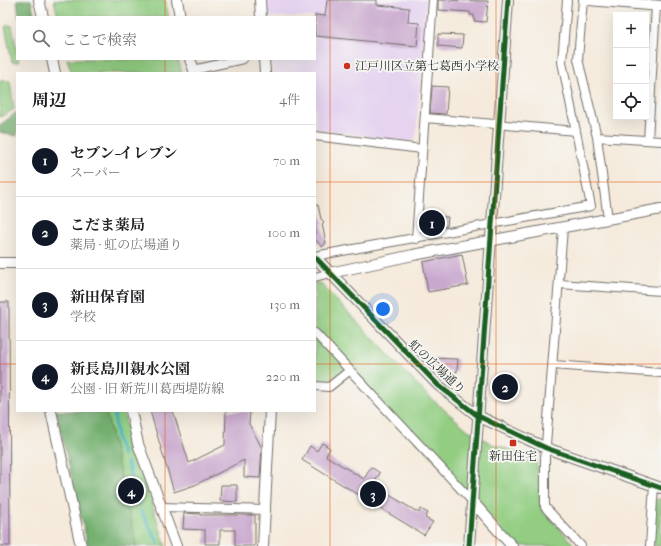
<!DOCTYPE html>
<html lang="ja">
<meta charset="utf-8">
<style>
:root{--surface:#fff;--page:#f6f6f6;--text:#202124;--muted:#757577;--line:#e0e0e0;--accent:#111827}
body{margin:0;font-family:"IM FELL French Canon","Noto Serif JP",serif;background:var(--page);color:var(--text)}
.controls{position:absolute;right:12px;top:12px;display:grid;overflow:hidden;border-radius:0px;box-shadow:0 4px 16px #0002}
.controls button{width:36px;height:36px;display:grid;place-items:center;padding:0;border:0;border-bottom:1px solid var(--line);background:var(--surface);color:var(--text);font:20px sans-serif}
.you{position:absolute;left:383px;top:309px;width:14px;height:14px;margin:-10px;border:3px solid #fff;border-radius:50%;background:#1a73e8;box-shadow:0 0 0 6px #1a73e833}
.badge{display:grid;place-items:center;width:26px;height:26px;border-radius:50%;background:var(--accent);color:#fff;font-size:13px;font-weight:700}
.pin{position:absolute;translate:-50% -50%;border:2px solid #fff;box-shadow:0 1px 4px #0006}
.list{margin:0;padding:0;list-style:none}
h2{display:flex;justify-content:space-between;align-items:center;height:52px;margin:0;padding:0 16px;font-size:17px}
h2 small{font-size:13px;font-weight:400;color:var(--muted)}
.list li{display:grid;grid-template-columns:26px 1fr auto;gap:12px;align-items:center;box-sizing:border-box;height:72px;padding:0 16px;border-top:1px solid var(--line)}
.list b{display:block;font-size:15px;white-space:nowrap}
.list p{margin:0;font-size:13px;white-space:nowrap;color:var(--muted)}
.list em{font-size:13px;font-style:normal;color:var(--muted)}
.icon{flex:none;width:22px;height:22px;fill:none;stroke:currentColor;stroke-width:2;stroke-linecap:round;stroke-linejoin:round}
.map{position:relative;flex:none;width:661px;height:546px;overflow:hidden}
.search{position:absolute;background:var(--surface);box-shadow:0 4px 16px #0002;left:16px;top:16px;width:300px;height:44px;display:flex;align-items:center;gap:10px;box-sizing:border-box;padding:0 14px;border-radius:0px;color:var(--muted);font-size:15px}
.panel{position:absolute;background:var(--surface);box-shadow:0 4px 16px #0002;left:16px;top:72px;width:300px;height:340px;border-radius:0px}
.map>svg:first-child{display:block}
.built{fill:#e5d3f0}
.green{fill:#92cd81;stroke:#5e7c56}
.forest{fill:#75b06f;stroke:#506e4d}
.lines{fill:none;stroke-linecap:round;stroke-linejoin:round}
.stream{stroke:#47b4c3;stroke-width:3}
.building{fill:#c9a8ce}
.minor-casing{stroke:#726e69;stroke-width:10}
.tertiary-casing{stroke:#726e69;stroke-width:12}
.minor{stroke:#fff;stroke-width:8}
.tertiary{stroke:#fff;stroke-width:10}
.cycleway-casing{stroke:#f6f6f2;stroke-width:8}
.cycleway{stroke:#1b5e20;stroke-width:5}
.grid{fill:none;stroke:#e8590c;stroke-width:1;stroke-opacity:0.55}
.poi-dot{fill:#c8321e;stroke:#f6f6f2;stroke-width:1.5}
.labels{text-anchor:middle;stroke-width:3.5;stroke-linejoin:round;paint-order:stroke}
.poi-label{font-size:12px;fill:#2b2b2b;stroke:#f6f6f2;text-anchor:start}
.street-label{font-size:12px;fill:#2b2b2b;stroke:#f6f6f2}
</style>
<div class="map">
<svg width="661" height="546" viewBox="0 0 661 546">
<rect width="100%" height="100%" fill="#f6f6f2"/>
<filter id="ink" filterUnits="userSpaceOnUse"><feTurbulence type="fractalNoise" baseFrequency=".025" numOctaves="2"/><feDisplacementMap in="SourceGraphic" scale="8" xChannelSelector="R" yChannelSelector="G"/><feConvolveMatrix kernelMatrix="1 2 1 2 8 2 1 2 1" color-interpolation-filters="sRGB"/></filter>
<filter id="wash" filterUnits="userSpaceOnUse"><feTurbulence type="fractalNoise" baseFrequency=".012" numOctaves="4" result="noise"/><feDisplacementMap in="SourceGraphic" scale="16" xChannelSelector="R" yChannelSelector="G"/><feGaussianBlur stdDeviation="0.9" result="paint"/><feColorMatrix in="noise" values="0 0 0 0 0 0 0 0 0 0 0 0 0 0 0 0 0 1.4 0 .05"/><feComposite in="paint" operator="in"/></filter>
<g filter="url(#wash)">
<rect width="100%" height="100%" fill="#f5eadb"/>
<path class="built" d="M267,0H426L416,137L411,142L315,129V73H273L271,59H315V17H268Z"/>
<path class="green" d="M54,0H165L169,17H58Z
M8,25L12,26L19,62H12L5,27Z
M67,59H178L182,73H72Z
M0,81H10L14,109L0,117Z
M315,282L321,284L427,395L468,430L492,444L536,458L541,508L575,546H517L347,368L328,382L315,381Z
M95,411H123L129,436L166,546H128Z
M661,498V546H654L656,500Z"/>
<path class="forest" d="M17,0H31L35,17H19Z
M17,112V136L0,132V125Z
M56,411H106L137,546H88Z"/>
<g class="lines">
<path class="stream" d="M114,411L117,439L123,456
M127,462L139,504
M141,511L158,543"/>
</g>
<g id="blocks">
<path class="building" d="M327,0H377V5L409,8L408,22L419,23L417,46L315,36V15L325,16Z
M438,0L488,1L486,22L474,21V15H470V12L438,10Z
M438,34L463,35L462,48L438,46Z
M432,86L448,87L446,114L430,113Z
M315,205H318L321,219L324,222L322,224L326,243L322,247L315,239Z
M423,216L448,217L447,226L422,229Z
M462,254L468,285L428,292L423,262Z
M0,302H9L10,546H0Z
M429,358L458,359L457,372H450Z
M150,411H173L189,463L225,445L226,411H250L249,424L262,448L260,478L244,477V460L195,485L174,492Z
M322,443L330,448L326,456L364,479L371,467L380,473L373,485L419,513L421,509L428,513L425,518L433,522L424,535L302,460L310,446L317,451Z
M221,485H237V502L220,501Z
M184,513L200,514V515H255V546H235V530H220V544H205V530L183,529Z"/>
</g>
</g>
<g filter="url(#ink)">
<use href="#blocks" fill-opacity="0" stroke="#726e69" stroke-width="1"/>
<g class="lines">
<g class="minor-casing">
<path id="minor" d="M583,0L578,59L597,137L608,219
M193,70L243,59
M425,118L576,131
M315,136L422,149
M597,137L661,141
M648,140L656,6
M563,228L545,457V507L581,546
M416,239L433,0
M315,256L591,206L562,62L567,0
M315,277L330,273
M559,284L661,291
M315,333L472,501
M553,365L661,373
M315,386L329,387L349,371
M162,507L266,510
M650,546L654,485"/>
</g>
<g class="tertiary-casing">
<path id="tertiary" d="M39,0L43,17
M177,0L180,17
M260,0L261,17
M588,0L661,6
M52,59L55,73
M190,59L195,73
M264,59L265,73
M315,257L438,385L478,416L546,448L661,488
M0,263H17
M330,273L413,255L661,209
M51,411L81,546
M131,411L138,444L176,546
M472,501L512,546
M263,546L270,411
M469,546L508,0"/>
</g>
<use href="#minor" class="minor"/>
<use href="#tertiary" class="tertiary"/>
<g class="cycleway-casing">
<path id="cycleway" d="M315,257L438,385L478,416L546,448L661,488
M469,546L508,0"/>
</g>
<use href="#cycleway" class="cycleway"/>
</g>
</g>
<path class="grid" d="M165,0V17M330,0V546M496,0V546M165,59V73M0,182H17M315,182H661M0,364H17M315,364H661M165,411V546"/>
<g class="poi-dot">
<circle cx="347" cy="66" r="4"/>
<rect x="509" y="439" width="8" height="8" rx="2"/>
</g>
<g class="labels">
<g class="poi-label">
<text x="355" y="70">江戸川区立第七葛西小学校</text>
<text x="513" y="460" text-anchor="middle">新田住宅</text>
</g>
<g class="street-label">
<text transform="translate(437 367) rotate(43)" y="4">虹の広場通り</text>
</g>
</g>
</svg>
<div class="controls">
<button>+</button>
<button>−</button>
<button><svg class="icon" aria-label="locate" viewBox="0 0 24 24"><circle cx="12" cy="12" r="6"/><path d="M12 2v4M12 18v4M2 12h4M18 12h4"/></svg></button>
</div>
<div class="you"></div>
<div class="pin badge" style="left:432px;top:223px">1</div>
<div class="pin badge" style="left:505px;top:387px">2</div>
<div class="pin badge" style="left:373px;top:494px">3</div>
<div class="pin badge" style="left:131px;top:491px">4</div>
<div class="search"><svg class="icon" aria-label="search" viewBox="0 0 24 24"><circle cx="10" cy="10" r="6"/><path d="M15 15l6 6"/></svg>ここで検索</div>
<section class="panel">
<h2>周辺<small>4件</small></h2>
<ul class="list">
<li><span class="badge">1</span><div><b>セブン-イレブン</b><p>スーパー</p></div><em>70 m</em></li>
<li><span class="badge">2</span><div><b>こだま薬局</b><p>薬局 · 虹の広場通り</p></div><em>100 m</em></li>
<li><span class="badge">3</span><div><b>新田保育園</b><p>学校</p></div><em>130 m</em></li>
<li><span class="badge">4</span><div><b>新長島川親水公園</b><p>公園 · 旧 新荒川葛西堤防線</p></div><em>220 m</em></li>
</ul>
</section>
</div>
